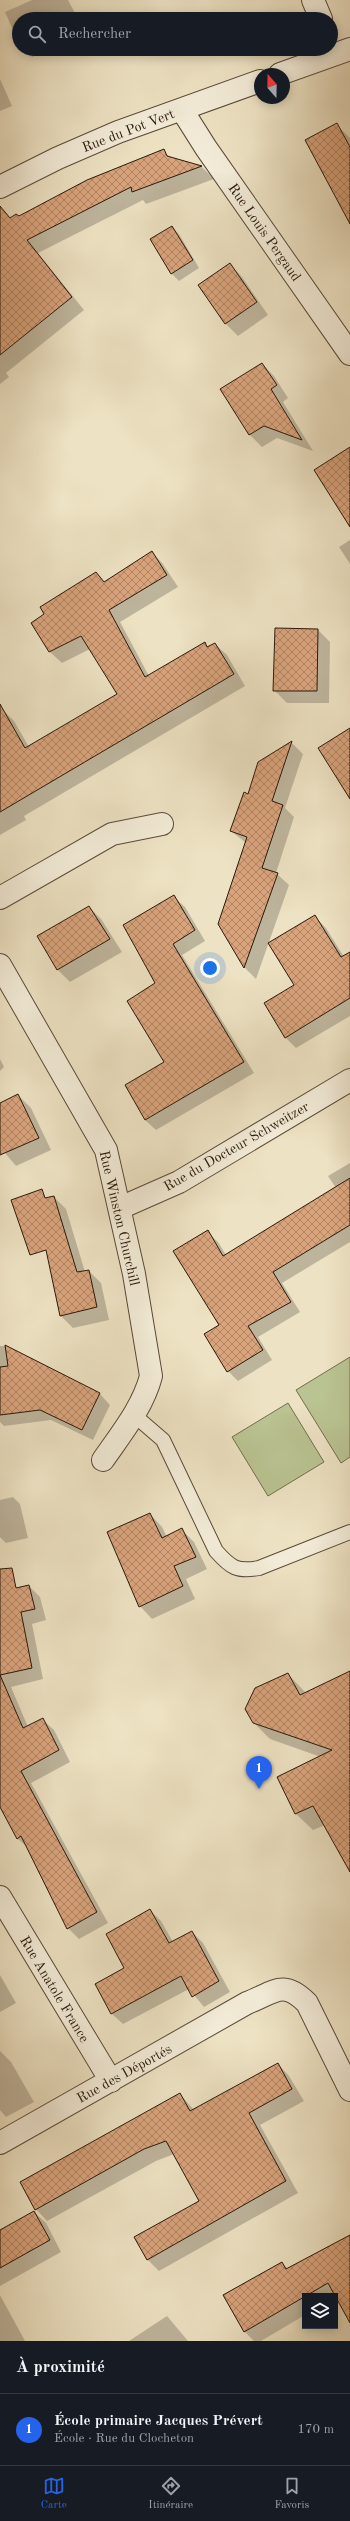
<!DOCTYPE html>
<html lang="fr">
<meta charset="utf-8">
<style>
:root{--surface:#171b24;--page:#20242c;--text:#f1f3f6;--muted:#9ea1a6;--line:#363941;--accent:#2563eb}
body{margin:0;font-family:"Old Standard TT",serif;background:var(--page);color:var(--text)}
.controls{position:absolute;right:12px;bottom:12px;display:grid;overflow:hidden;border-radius:0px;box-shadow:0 2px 10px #0003}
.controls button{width:36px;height:36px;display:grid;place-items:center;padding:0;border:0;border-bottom:1px solid var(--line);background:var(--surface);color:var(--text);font:20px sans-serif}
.compass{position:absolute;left:254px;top:68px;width:36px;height:36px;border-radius:50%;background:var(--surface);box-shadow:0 2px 10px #0003;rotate:340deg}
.you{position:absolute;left:210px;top:968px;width:14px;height:14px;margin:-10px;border:3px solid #fff;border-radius:50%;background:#1a73e8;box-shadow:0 0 0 6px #1a73e833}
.badge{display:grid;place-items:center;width:26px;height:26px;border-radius:50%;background:var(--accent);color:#fff;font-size:13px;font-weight:700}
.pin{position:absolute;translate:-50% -33px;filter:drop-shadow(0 1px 2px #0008)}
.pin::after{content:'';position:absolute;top:21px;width:14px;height:12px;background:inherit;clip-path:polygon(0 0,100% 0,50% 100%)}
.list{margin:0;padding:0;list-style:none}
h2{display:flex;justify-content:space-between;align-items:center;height:52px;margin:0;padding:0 16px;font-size:17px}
h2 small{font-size:13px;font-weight:400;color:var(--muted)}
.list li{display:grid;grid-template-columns:26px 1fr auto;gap:12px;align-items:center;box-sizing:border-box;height:72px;padding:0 16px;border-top:1px solid var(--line)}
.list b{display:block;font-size:15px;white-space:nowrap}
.list p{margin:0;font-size:13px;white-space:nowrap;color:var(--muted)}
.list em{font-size:13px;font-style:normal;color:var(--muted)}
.icon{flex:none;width:22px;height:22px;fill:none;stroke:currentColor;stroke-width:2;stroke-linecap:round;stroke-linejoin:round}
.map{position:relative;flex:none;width:350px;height:2341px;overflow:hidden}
.search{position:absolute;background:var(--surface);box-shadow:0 2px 10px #0003;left:12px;right:12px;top:12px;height:44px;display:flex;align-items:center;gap:10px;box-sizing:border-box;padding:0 14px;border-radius:22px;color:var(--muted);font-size:15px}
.sheet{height:124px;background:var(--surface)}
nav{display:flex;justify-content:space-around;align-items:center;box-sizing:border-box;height:56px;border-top:1px solid var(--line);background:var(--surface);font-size:11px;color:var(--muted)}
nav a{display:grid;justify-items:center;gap:2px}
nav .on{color:var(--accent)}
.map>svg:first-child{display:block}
.pitch{fill:#bac392;stroke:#726e4e}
.shadow{fill:#0003}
.building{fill:url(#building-cross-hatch);stroke:#29180b}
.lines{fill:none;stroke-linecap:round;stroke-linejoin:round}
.service-casing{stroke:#5a4a39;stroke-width:16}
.minor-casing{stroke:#5a4a39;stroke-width:24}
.service{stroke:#f3ecd8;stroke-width:14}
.minor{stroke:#f3ecd8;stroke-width:22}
.labels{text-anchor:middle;stroke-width:3;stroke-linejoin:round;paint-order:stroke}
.street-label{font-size:14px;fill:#29180b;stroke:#f3ecd8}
</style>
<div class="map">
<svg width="350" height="2341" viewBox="0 0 350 2341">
<defs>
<pattern id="building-cross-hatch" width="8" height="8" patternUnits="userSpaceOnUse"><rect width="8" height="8" fill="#d9a37c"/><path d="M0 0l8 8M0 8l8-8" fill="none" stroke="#b08464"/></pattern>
</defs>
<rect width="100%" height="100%" fill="#ede2c3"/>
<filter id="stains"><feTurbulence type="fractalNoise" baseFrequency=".005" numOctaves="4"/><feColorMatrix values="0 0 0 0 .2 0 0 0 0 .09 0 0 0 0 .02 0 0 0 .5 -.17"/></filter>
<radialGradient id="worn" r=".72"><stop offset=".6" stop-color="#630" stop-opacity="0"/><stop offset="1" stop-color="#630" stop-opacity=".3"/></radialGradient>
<path class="pitch" d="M350,1357V1457L341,1463L296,1390Z
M288,1403L324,1462L268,1496L232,1437Z"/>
<path class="shadow" d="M32,0H68L78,19H19V44L5,12Z
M23,49H50L32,57Z
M53,49H62L56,52Z
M0,79L12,106L0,111Z
M337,125L350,138V218Z
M163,151L171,158L202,167L214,179L146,204L143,200L38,253L84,310L6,373L9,377L0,384V226Z
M172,227L179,234L199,268L179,281L172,274L151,240Z
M230,264L242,277L268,315L238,336L226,324L199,285Z
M262,364L274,376L288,398L283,402L313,451L277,438L262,447L249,434Z
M350,540V564L339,547Z
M152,552L163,564L178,587L120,622L149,676L205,644L209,648L215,644L227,655L245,686L24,816L26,820L0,835V711L2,709L14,721L29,747L118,694L90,649L62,663L50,652L32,623L96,573L105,582Z
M318,630L330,642L329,703H287L274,690Z
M292,743L303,754L285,808L294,817L276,873L289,885L256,979L245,968L219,924L246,843L231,831L248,795L259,763Z
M174,897L185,907L205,941L182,955L254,1073L156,1130L145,1120L165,1062L157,983Z
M89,907L101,919L122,952L70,982L58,970L38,937Z
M315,917L326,928L344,957L350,953V1016L296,1048L285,1037L296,985Z
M0,1059L4,1067L0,1071Z
M18,1095L31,1108L51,1150L16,1166L0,1147V1104Z
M350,1163V1242L282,1283L300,1312L258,1337L272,1360L238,1381L228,1371L207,1232L218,1242L226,1255L336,1188L328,1176Z
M54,1197L66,1209L85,1272L89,1271L101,1283L109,1320L73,1328L60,1315Z
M0,1346H5L100,1394L110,1405L93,1440L51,1420L4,1426L0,1422Z
M13,1497L20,1504L28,1538L6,1543L0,1537V1500Z
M150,1514L162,1527L167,1537L182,1530L194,1542L207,1569L186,1579L195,1599L152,1619L140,1606Z
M29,1586L40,1597L46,1620L32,1624L43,1679L11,1687L28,1727L42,1719L54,1730L70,1762L31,1783L108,1923L79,1939L68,1928L28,1848L17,1838L0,1804V1592Z
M350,1672V1858L325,1825L313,1830L296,1814L278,1778L321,1757L270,1739L253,1722L288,1674L306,1693Z
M150,1910L161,1921L173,1942L192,1932L203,1943L230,1992L204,2007L189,1989L123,2024L112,2014L97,1984L126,1969Z
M0,1975L16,2003L0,2012Z
M0,2051L11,2062L34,2102L6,2117L0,2110Z
M278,2064L289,2076L304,2101L260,2125L298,2193L159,2271L147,2259L200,2201L174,2154L156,2161L47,2221L36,2209L180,2094L194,2110Z
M34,2212L46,2223L61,2252L0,2286V2231Z
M350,2238V2321L337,2297L305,2296V2315L261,2341H254L244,2331L282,2263L288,2269Z
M0,2295L25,2341H0Z
M167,2316L188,2341H129Z"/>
<path class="building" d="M337,123L350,147V224L305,140Z
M164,149L167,156L202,166L132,192L131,187L27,240L72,297L0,355V206L10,218L16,214L19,216L87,180Z
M172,226L193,260L171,274L150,239Z
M230,263L257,302L225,324L198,285Z
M262,363L277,385L271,389L302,440L264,426L249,435L220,389Z
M350,447V527L314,470Z
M152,551L167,575L109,610L145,677L205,642L207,647L215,643L234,674L0,812V704L25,748L117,694L81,636L49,652L31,623L44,614L40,607L96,572L104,582Z
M275,628L318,629L317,691H273Z
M350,728V799L318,748Z
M292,741L272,801L283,805L262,868L278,873L244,968L218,924L247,837L230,831L244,792L248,794L258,762Z
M174,895L195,930L173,944L244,1062L145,1120L125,1085L164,1062L127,1001L155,983L123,925Z
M89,906L110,939L57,970L37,936Z
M315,915L341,957L350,952V998L285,1038L264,1003L294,985L268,943Z
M18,1094L39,1138L0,1155V1103Z
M350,1178V1225L273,1272L291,1302L248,1326L263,1350L227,1372L204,1334L219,1325L173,1251L208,1230L223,1256Z
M42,1189L45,1198L54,1196L77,1272L89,1270L97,1307L60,1316L46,1250L30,1255L11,1200Z
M5,1345L100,1393L82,1430L40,1410L0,1415V1367L8,1366Z
M150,1513L162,1538L182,1528L196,1557L174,1566L183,1586L139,1607L107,1532Z
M12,1568L16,1588L29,1585L35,1609L21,1612L32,1668L0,1675L23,1728L43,1718L59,1750L21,1771L97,1912L67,1929L21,1836L17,1839L0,1807V1569Z
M350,1671V1872L313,1806L295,1814L277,1777L332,1750L253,1723L245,1709L255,1688L288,1673L300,1695Z
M150,1909L169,1943L192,1931L219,1981L192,1997L181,1976L111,2014L95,1984L124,1968L106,1934Z
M278,2063L292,2089L249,2113L286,2181L147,2260L134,2237L199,2201L166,2141L144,2149L35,2210L20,2182L180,2093L190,2111Z
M34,2211L50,2240L0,2268V2230Z
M350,2235V2323L328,2283L244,2332L223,2295L282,2262L286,2269Z"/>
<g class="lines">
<g class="service-casing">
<path id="service" d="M134,1415L163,1440L216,1551C231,1568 237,1572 259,1568L350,1532"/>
</g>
<g class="minor-casing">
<path id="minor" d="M313,0L321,19
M280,74L350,49
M182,110L206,148L350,354
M0,187L58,158L118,132L260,81
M0,898L112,834L162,824
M0,965L106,1150L134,1274L151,1376C143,1407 121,1434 103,1460
M120,1208L179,1182L350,1080
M0,1897L111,2081
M0,2143L247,2003C275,1992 283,1979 307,2003L350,2090"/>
</g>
<use href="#service" class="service"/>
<use href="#minor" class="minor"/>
</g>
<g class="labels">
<g class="street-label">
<text transform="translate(128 130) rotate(-21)" y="5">Rue du Pot Vert</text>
<text transform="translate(265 232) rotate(55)" y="5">Rue Louis Pergaud</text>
<text transform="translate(236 1146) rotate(-30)" y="5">Rue du Docteur Schweitzer</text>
<text transform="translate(120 1218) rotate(77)" y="5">Rue Winston Churchill</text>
<text transform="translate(55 1989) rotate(59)" y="5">Rue Anatole France</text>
<text transform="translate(124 2073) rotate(-29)" y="5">Rue des Déportés</text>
</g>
</g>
<rect width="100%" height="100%" filter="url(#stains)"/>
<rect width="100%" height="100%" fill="url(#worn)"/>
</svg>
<div class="controls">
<button><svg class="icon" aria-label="layers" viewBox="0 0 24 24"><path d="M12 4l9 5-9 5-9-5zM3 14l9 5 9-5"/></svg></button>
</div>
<svg class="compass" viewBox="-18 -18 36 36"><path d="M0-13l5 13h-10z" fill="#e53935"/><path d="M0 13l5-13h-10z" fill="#9ea1a6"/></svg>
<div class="you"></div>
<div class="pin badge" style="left:259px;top:1789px">1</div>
<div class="search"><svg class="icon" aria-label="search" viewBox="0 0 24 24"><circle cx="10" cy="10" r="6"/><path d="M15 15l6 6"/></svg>Rechercher</div>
</div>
<section class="sheet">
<h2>À proximité<small></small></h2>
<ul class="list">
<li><span class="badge">1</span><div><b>École primaire Jacques Prévert</b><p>École · Rue du Clocheton</p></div><em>170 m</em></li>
</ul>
</section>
<nav>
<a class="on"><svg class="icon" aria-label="map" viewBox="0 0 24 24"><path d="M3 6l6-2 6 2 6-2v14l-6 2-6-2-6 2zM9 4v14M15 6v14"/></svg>Carte</a>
<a><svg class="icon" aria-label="directions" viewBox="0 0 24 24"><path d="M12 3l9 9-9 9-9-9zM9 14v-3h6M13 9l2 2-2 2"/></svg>Itinéraire</a>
<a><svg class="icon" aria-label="saved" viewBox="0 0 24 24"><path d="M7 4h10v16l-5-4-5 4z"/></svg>Favoris</a>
</nav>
